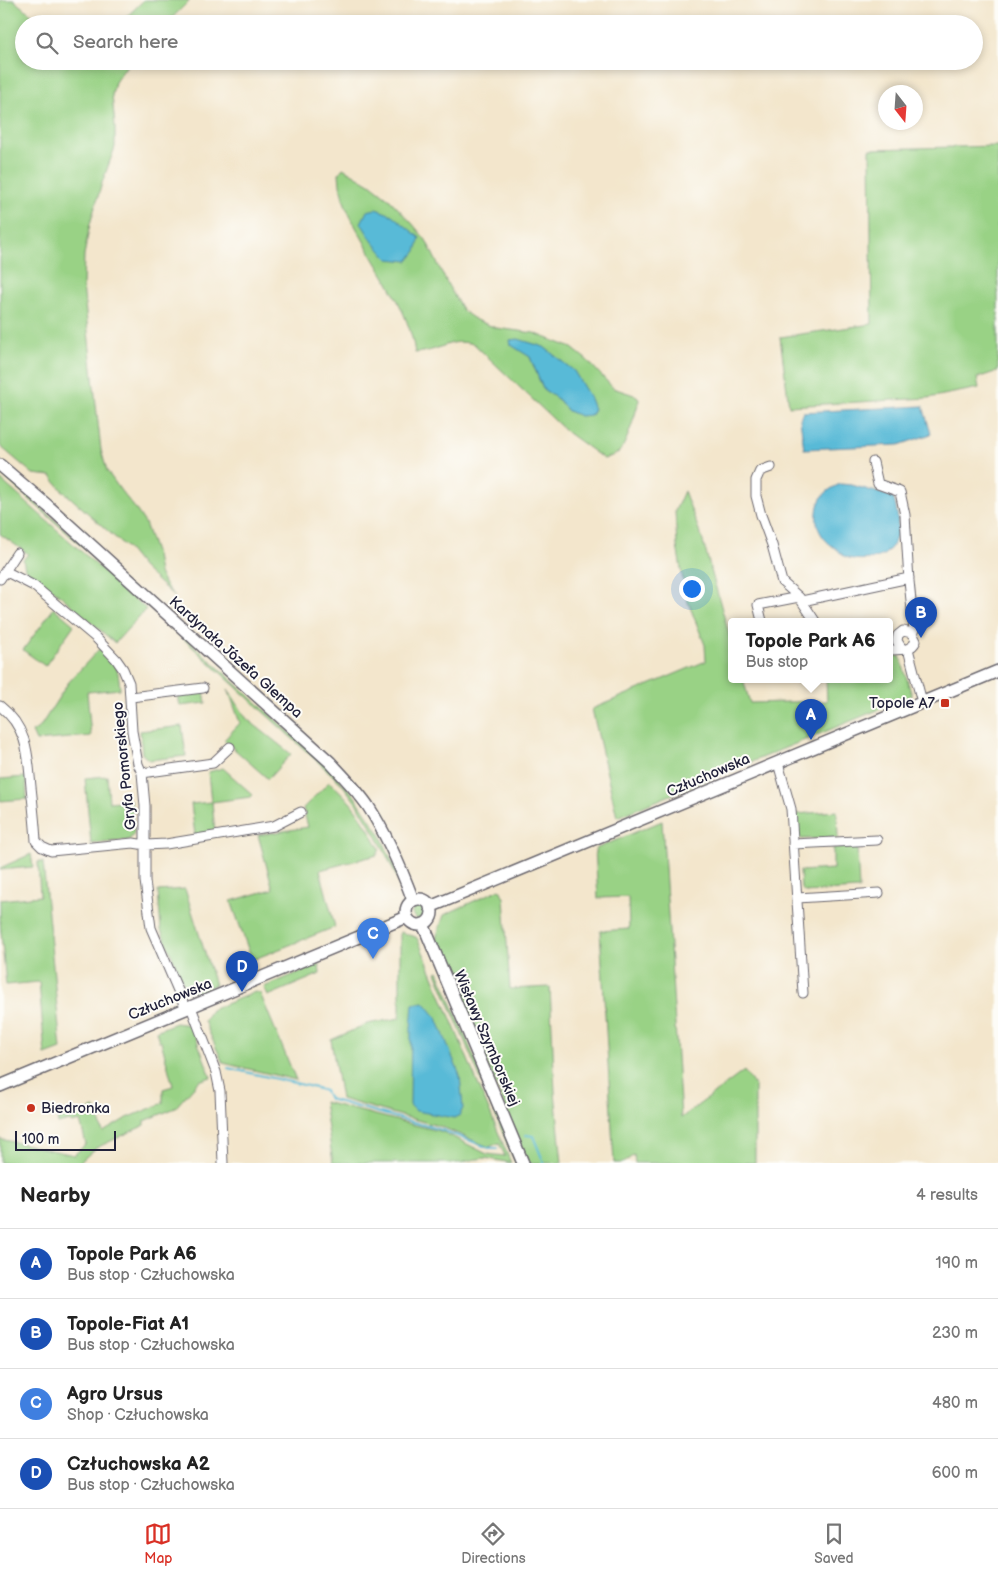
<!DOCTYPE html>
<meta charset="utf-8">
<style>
:root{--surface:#fff;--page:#f2f2f2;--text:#222;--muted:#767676;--line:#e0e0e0;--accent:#d93025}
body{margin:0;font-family:"Balsamiq Sans",sans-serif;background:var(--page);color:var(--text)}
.compass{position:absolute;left:878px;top:85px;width:45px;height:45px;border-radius:50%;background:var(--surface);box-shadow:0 2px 8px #0003;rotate:163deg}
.scale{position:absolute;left:15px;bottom:12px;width:101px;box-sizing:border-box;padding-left:5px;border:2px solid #22223b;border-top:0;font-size:14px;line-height:18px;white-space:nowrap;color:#22223b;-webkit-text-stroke:4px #fdfcf7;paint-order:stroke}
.you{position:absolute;left:691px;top:588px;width:18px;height:18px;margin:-12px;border:4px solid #fff;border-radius:50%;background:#1a73e8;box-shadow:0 0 0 8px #1a73e833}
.badge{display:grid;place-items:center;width:32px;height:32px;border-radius:50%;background:var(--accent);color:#fff;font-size:16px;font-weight:700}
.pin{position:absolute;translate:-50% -41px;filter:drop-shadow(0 1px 2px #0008)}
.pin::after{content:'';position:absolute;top:26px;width:18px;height:15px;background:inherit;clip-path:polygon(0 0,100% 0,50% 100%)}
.popup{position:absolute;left:728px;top:618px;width:165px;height:65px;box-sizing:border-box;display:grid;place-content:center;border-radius:5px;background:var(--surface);filter:drop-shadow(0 1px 4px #0005);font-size:16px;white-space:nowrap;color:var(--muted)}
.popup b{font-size:19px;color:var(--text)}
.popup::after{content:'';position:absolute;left:50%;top:100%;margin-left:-10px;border:10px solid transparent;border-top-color:var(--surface)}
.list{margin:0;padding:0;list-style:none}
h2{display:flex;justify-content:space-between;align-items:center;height:65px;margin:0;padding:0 20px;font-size:21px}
h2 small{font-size:16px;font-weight:400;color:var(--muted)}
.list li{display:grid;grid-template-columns:32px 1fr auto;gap:15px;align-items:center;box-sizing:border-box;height:70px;padding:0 20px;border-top:1px solid var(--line)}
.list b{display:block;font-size:19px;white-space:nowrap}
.list p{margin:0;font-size:16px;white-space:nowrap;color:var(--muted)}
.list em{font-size:16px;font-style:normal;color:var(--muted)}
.icon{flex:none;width:28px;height:28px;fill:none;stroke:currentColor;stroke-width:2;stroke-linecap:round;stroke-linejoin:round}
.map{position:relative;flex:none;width:998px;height:1163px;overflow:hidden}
.search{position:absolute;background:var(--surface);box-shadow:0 2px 8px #0003;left:15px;right:15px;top:15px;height:55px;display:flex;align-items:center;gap:12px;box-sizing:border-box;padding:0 18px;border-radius:28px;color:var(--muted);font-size:19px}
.sheet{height:345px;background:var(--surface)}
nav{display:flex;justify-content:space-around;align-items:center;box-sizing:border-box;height:70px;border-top:1px solid var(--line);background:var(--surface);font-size:14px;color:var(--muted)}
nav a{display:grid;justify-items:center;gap:2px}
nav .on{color:var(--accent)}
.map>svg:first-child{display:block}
.green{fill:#99d285;stroke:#5e7a60;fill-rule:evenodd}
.water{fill:#58bad7;stroke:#3d6e89}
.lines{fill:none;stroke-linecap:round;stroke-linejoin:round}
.stream{stroke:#58bad7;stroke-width:2}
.minor-casing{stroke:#6b676e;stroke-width:11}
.major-casing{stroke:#6b676e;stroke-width:14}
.minor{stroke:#fff;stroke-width:9}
.major{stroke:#fff;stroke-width:11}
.poi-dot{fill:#c8321e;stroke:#fdfcf7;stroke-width:2}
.labels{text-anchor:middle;stroke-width:4;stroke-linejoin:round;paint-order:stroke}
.street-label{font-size:15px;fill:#22223b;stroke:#fdfcf7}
.poi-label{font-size:15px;fill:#22223b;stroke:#fdfcf7;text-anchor:end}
</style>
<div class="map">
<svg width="998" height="1163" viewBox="0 0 998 1163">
<rect width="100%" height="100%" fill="#fdfcf7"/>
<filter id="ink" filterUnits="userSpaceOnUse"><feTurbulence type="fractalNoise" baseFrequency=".02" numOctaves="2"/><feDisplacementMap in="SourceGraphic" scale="10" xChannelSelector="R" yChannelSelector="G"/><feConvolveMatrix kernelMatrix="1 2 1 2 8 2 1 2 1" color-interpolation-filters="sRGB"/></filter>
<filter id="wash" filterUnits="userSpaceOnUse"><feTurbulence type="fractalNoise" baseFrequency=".0096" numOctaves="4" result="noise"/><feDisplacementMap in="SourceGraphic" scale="20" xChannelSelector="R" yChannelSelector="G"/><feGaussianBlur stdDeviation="1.12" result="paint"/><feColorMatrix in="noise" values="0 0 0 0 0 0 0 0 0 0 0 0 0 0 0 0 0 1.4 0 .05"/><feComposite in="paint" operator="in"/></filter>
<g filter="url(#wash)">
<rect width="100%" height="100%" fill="#f3e6cc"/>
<path class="green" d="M0,0H15L18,4L45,24H24V61H130L115,82L112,95L115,126V147L102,183L90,224L84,255L83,286L101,450L107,471L121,491L135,508L145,523L156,555L159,573L165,585L175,597L143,568L127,548L62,490L51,476L33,474L0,446Z
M144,0H190L166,24H119Z
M998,146V371L977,378L979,388L928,398L789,406L780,337L872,324L870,149Z
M343,168L370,184L388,198L411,222L426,240L448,285L463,311L476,320L496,328L534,333L572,348L587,360L613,388L637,396L639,400C636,412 627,444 619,452C615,455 609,457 604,459L568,433L474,344C457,340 451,343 435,349C429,351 422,352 415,353C409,310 382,275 362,238C349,215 340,199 339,173ZM530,357L568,411L559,400L543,389Z
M0,470L328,767L354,795L381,836L403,887L401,888C385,849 367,815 341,783L104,566L0,473Z
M0,479L146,609L115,643L61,596L25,569L23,560L28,554L0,534Z
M684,491L702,538L732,645V679H743L750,703L827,701L826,679H890V657L900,656L912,696L617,817L592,709L706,661L705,645L686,597L677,546L675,511Z
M54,608L74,625L45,666L23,650Z
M100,648C117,663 118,667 120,689L87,692L91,736L36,741L32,732L40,727L68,683Z
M228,689L247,719L291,754L268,779L224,740L240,723Z
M204,691L206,703L180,706L178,695Z
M182,726L186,756L149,760L142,754L140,731Z
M223,768L253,795L251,797L212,802L215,832L195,835L191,804L211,802L208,772Z
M107,776L109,802L131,800L134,834L129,840L91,844L85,778Z
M26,777L27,799L0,801V779Z
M329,782C352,799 366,824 380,849L377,855L320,870L335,927L252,960L231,901L273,889L258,835L308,827L303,808Z
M837,811L838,838L802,839L797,836L796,814Z
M662,821L681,1118L744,1071L755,1086V1163H635L634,1155L623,1163H614L600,931L629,929L628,897L598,898L595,849Z
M857,847L859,889L805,892L801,889L800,871L833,869V848Z
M31,854L33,867L0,870V868Z
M38,862H43L61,1049L45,1055L39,982L6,985L0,922V900L40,896Z
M185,889L215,985L196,993L185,987L161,930L158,891Z
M500,889L504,898L510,989L550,987L555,1092L562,1163H528L436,938L444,915Z
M412 912a7 7 0 1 1 14 0a7 7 0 1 1-14 0Z
M400,932L416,937L418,940L511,1163L485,1158L471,1160L461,1163H333L324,1102L443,1132L487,1154L505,1156L499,1143L489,1147L442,1127L341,1099L331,1040L367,1024L400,1018Z
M319,964L320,974L268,996L264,987Z
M438,971L519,1163H516L512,1155L436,972Z
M255,992L260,993L296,1080L223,1063L204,1021L211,1010Z
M175,1023L191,1025L211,1077L199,1081L175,1108L145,1121V1125L96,1148L79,1163H0V1139L74,1155L86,1144L80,1121L72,1123L69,1121L58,1124L57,1117L59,1119L95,1108L103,1132L125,1119L163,1103V1089L173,1086L161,1041H159L156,1031Z"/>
<path class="water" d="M376,209L392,215L420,238L416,251L408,261L388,259L373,242L361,223L367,211Z
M518,339L544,347L574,371L589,396L594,409L591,415L580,416L568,411L559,400L543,389L530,357L511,345L510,340Z
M923,406L931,434L899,445L804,449L800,419L803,412Z
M840,484L852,485L893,497C899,514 902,539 887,552C884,556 875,558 869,559C861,560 854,560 846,557C842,556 839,550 835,548C822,539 815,528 817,512C818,497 827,490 840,484Z
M424,1002L437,1018L460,1076L463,1108L460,1115L454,1118L416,1111L410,1105L411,1028L413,1004Z"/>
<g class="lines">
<path class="stream" d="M228,1068L308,1086L325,1091L329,1099L442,1130L489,1148H497
M526,1135L533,1136L544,1163"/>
</g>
</g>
<g filter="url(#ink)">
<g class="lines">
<g class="minor-casing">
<path id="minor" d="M873,462L878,484L900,492L905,515L909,581L914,630L912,633L916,641C911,652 900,649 890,650
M771,467L760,471L756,480V496L761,515L772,545L782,582L799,597
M5,571L34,586L96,638L116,659L123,669L129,683L132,731L138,764L142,773L145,806V881L151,928L186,1009
M0,579L17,553
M802,601L909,578
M762,621L758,605L799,597L815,621
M902,649L897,641L898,635L903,631L912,633
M908,649L922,702
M131,697L203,688
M0,706C28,728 28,755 31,787C33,805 35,823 36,841L42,847L51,851L133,843L146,845L166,844L274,826L301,812
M778,763L791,809L803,993
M142,773L213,763L230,747
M793,844L877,840
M797,898L879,893
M191,1007L216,1072L220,1091L223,1163"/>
</g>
<g class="major-casing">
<path id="major" d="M0,465L48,506L330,762C343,776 357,790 368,806C387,835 401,868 413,900
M406 912a13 13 0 1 1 26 0a13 13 0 1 1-26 0Z
M430,907L998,671
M423,924L523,1163
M0,1086L407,917"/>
</g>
<use href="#minor" class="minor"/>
<use href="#major" class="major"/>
</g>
</g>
<g class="poi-dot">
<rect x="940" y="698" width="10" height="10" rx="2.5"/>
<circle cx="31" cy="1108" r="5"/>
</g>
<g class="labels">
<g class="street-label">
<text transform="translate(236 657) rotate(42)" y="5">Kardynała Józefa Glempa</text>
<text transform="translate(124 766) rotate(-96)" y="5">Gryfa Pomorskiego</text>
<text transform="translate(708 775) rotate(-23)" y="5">Człuchowska</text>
<text transform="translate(170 999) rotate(-22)" y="5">Człuchowska</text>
<text transform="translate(487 1038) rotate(67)" y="5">Wisławy Szymborskiej</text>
</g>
<g class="poi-label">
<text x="935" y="708">Topole A7</text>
<text x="41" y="1113" text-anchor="start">Biedronka</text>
</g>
</g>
</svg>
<svg class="compass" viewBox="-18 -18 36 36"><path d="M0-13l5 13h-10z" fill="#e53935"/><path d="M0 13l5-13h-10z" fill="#767676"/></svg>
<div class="scale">100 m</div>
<div class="you"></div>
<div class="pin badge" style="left:811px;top:740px;background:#1a4fb4">A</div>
<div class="popup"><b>Topole Park A6</b>Bus stop</div>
<div class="pin badge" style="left:921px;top:638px;background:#1a4fb4">B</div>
<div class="pin badge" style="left:373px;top:959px;background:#3f7fe0">C</div>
<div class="pin badge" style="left:242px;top:992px;background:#1a4fb4">D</div>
<div class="search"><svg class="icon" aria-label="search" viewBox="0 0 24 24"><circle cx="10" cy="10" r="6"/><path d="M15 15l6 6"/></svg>Search here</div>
</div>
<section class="sheet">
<h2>Nearby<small>4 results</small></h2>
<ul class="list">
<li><span class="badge" style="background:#1a4fb4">A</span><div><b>Topole Park A6</b><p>Bus stop · Człuchowska</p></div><em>190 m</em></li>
<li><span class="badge" style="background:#1a4fb4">B</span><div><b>Topole-Fiat A1</b><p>Bus stop · Człuchowska</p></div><em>230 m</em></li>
<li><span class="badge" style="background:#3f7fe0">C</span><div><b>Agro Ursus</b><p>Shop · Człuchowska</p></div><em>480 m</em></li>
<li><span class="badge" style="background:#1a4fb4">D</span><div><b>Człuchowska A2</b><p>Bus stop · Człuchowska</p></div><em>600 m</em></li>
</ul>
</section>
<nav>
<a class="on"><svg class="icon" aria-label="map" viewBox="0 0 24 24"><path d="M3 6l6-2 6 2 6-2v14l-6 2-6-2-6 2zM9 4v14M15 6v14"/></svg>Map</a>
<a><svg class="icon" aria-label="directions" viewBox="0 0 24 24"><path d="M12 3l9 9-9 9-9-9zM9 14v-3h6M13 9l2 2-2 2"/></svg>Directions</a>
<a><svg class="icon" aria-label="saved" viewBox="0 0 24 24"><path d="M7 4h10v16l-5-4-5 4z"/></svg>Saved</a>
</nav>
